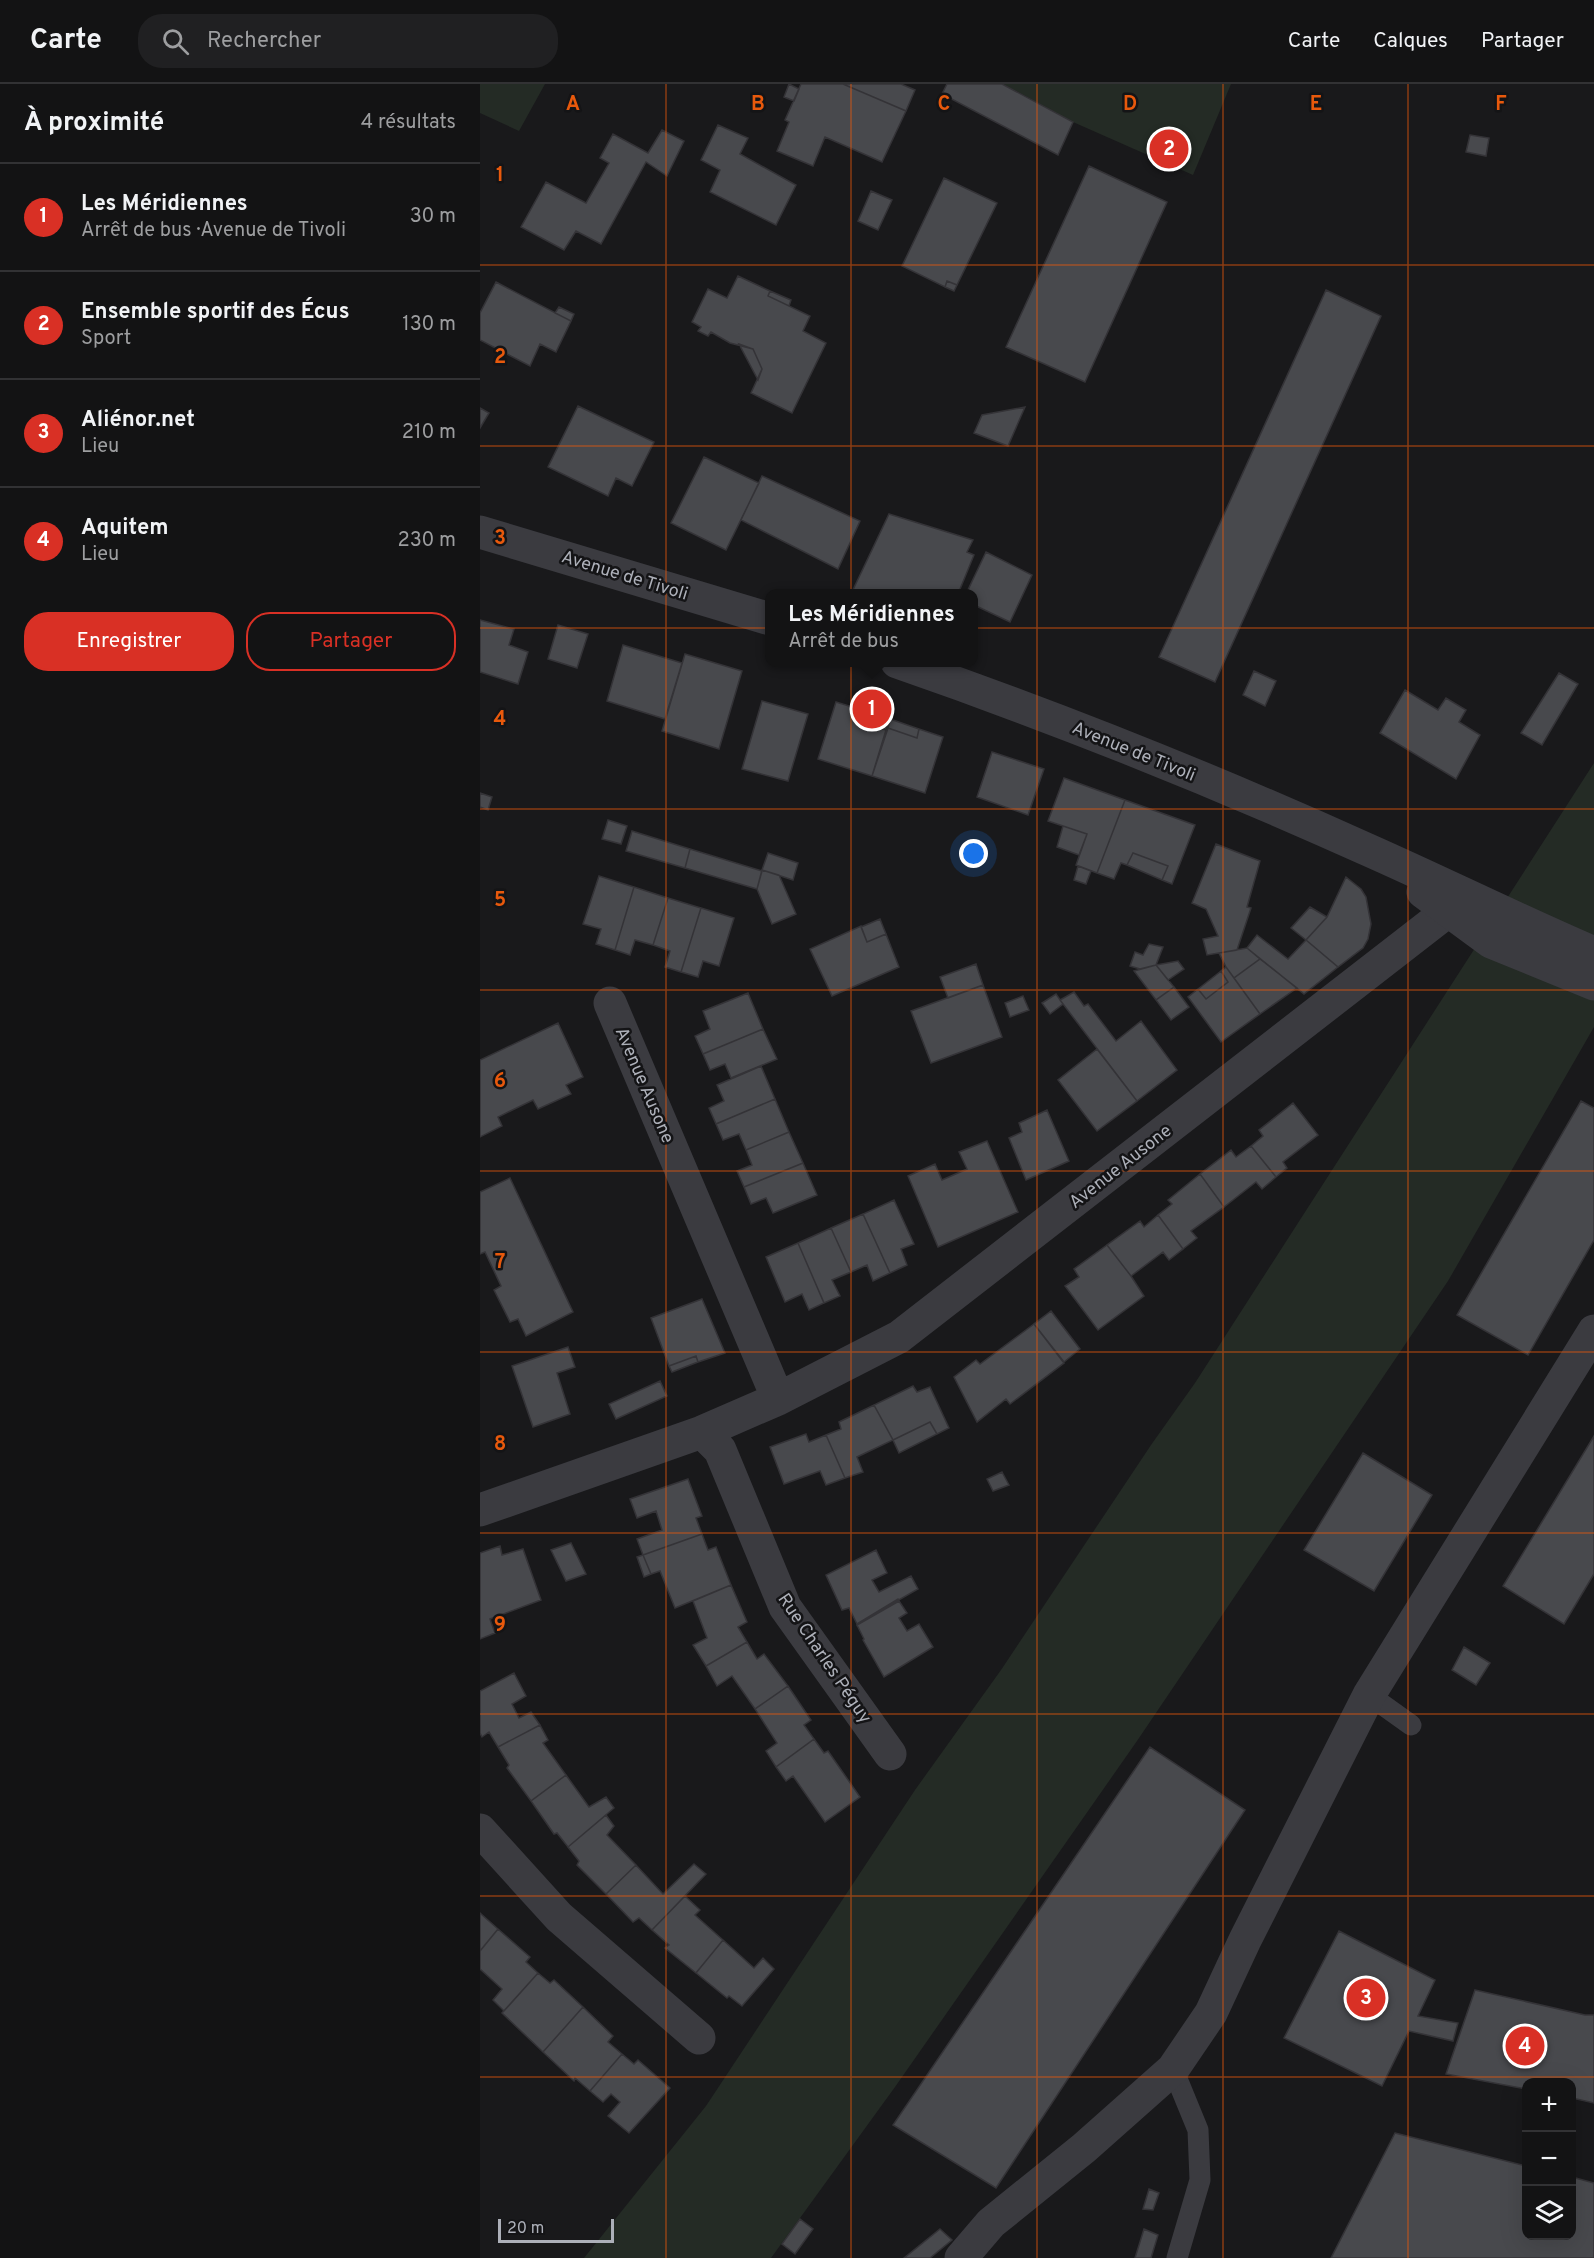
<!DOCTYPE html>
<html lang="fr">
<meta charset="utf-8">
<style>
:root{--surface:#131314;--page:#202022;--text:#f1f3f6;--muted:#9d9ea0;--line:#323234;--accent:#d93025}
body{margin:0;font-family:Overpass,sans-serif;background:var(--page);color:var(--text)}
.controls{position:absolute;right:18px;bottom:18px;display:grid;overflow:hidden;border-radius:12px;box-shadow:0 6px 24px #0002}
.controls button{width:54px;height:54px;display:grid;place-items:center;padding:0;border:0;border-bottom:2px solid var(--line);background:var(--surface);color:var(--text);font:30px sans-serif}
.scale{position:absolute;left:18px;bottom:15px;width:116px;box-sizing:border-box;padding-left:6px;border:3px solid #adb0b9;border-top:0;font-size:16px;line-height:21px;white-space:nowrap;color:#adb0b9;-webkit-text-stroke:4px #141416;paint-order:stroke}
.you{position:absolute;left:494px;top:770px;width:21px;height:21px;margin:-15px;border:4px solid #fff;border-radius:50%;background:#1a73e8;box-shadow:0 0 0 9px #1a73e833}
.badge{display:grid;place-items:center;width:39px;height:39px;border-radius:50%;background:var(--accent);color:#fff;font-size:20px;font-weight:700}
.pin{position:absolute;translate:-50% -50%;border:3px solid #fff;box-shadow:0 2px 6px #0006}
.popup{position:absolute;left:285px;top:505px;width:213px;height:78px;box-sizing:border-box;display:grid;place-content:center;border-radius:12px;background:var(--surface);filter:drop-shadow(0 2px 4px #0005);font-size:20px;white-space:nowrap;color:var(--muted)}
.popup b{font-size:22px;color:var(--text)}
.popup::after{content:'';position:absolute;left:50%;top:100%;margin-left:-12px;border:12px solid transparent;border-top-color:var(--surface)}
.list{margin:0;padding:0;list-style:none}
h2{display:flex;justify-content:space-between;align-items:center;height:78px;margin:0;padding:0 24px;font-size:26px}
h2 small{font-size:20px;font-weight:400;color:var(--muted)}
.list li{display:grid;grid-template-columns:39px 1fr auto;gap:18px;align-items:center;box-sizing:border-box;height:108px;padding:0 24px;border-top:2px solid var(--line)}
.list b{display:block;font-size:22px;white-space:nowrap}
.list p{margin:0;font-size:20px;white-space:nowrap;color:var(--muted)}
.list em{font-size:20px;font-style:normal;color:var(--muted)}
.actions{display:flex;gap:12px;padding:18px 24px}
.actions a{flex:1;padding:14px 0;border:2px solid var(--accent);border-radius:24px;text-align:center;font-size:21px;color:var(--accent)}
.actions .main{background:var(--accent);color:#fff}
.icon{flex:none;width:33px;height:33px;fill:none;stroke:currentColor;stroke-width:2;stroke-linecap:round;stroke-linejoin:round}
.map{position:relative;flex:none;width:1114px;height:2174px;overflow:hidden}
header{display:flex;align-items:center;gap:36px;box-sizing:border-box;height:84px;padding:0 30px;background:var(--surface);border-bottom:2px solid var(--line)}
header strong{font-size:28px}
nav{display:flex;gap:33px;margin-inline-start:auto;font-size:21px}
.search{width:420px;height:54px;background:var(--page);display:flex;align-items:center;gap:15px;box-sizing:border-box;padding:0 21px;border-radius:24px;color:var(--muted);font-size:22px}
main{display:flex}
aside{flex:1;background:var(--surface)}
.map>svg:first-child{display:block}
.green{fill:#242b25}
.building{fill:#48494d;stroke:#343337;stroke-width:1.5}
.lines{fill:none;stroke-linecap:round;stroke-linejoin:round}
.service{stroke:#3b3b40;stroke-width:21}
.minor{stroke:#3b3b40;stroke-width:33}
.tertiary{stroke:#3b3b40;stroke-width:33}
.grid{fill:none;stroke:#e8590c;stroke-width:1.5;stroke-opacity:0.55}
.labels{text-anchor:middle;stroke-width:5;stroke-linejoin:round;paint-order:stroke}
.street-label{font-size:18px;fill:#adb0b9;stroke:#141416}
.grid-label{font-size:20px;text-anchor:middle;font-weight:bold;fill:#e8590c;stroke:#141416;stroke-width:5;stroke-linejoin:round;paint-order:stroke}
</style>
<header>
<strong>Carte</strong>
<div class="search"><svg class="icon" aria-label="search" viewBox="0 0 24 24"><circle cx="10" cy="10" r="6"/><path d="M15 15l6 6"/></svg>Rechercher</div>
<nav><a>Carte</a><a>Calques</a><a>Partager</a></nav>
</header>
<main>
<aside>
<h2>À proximité<small>4 résultats</small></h2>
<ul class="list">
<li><span class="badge">1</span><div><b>Les Méridiennes</b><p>Arrêt de bus · Avenue de Tivoli</p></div><em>30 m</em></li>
<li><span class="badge">2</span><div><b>Ensemble sportif des Écus</b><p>Sport</p></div><em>130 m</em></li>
<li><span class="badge">3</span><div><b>Aliénor.net</b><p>Lieu</p></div><em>210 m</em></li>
<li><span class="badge">4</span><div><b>Aquitem</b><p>Lieu</p></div><em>230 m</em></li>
</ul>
<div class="actions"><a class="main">Enregistrer</a><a>Partager</a></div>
</aside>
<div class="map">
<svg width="1114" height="2174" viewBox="0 0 1114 2174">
<rect width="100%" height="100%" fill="#19191b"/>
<path class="green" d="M0,0H65L39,47L0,29Z
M523,0H751L713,91L593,38Z
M1114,679V943L968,1197L657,1657L415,2003L291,2174H104L226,2022L435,1706L521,1586L671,1361L715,1299Z"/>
<path class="building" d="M309,0L319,5L314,17L304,13Z
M321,0H363L426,27L402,78L345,53L333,82L297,67L309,38L305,36Z
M363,0H421L435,6L426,27Z
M467,0H522L593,38L578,71L462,10Z
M238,41L268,54L260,70L316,101L296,141L230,108L240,86L221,76Z
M182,46L204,57L187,92L166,78L121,160L96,147L84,166L41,143L66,98L106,119L129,79L120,74L133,50L168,69Z
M990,51L1009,54L1006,72L986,68Z
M609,82L687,118L605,298L526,263Z
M464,94L517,119L477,201L467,197L465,203L422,182Z
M391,107L412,116L398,146L378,137Z
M258,192L290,207L288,212L330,232L323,247L346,259L312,329L271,309L282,285L273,265L250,259L231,248L228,252L218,247L221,243L212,238L228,205L247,214Z
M467,197L477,201L474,207L465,203Z
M16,198L91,237L76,268L60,260L50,282L0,256V229Z
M846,206L901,232L735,598L679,573Z
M290,207L311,216L309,222L288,212Z
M79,223L94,230L91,237L75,229Z
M259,260L273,265L282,285L278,296Z
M98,322L174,358L152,402L136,394L128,412L68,383Z
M545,323L528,362L494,349L502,331Z
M0,324L9,329L0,344Z
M224,373L279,399L246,466L191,439Z
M282,392L380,437L358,485L261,436Z
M409,430L493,456L487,468L494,471L478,510H371Z
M506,468L552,491L530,538L494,521V510H486Z
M0,536L34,545L29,561L48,568L38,600L0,588Z
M78,541L108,550L97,584L68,575Z
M143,561L202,579L185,635L127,617Z
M205,570L262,587L239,665L182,647Z
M774,587L796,597L785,622L763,611Z
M1079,589L1098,600L1062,661L1041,649Z
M925,606L958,626L966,614L986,626L979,638L1000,651L976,695L900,649Z
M282,617L328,630L308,697L262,685Z
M356,618L379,625L375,636L406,646L392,692L338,675Z
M379,625L410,635L406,646L375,636Z
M410,635L439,645L437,654L408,644Z
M408,644L437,654L439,645L463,653L445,709L392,692Z
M512,668L564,685L548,731L497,713Z
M584,694L645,716L617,789L596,781L607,750L568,737Z
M0,709L12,713L8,726L0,723Z
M645,716L715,741L692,800L682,796L688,782L653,769L647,781L641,779L634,795L617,789Z
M128,736L147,742L141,760L122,755Z
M583,742L607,750L599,771L577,763Z
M152,747L210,765L205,784L146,767Z
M736,760L780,777L767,823L771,824L757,866L727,871L723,855L738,852L726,825L712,819Z
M210,765L282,787L277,805L205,784Z
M288,769L318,779L313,796L282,786Z
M653,769L688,782L682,796L647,781Z
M598,782L611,787L606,800L594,796Z
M282,786L299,791L316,830L292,840L277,805Z
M119,792L154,803L135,866L116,860L121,845L103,840Z
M866,793L881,805L886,813L891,840L888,855L883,864L858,883L826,856L847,833Z
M154,803L188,814L173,861L155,856L150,871L135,866Z
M188,814L221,824L201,888L185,883L190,867L173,861Z
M830,823L847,833L826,856L811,844Z
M221,824L254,834L239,882L223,877L218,893L201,888Z
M400,835L406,850L387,858L381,843Z
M381,842L387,858L406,850L419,883L352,912L330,865Z
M777,851L808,875L826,856L858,883L824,910L767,864Z
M669,860L683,863L676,881L660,885L650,882L655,868L663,871Z
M767,864L780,875L754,894L746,883L739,869Z
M780,875L817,904L780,930L754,894Z
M698,877L704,885L688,896L676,881Z
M496,880L503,901L468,914L460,893Z
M676,881L694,903L676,916L654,887Z
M746,883L780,930L741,958L708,913L718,905L726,915L748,898L741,887Z
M741,887L748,898L726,915L718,905Z
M503,901L522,953L451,979L431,927Z
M694,903L709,923L691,936L676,916Z
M594,908L604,922L608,920L636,957L661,937L697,986L657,1017L580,916Z
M268,909L283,945L223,970L215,952L230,945L223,927Z
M576,910L583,920L570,930L562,919Z
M543,912L549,926L530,933L525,919Z
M78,939L103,993L86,1001L91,1010L58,1025L53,1016L18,1033L22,1042L0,1053V976Z
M283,945L297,975L251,994L245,980L230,986L223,970Z
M617,965L657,1017L617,1047L578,996Z
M281,982L295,1015L236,1040L229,1024L244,1017L237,1001Z
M295,1015L309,1048L266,1066L259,1050L243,1056L236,1040Z
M1101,1017L1114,1024V1156L1048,1271L977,1231Z
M813,1019L838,1051L803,1078L807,1084L796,1093L771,1062L783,1052L779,1046Z
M567,1026L589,1077L546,1096L529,1054L542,1048L539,1039Z
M309,1048L323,1079L264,1103L257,1087L272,1081L266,1066Z
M507,1057L538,1128L458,1163L428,1092L455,1080L462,1096L487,1085L479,1068Z
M771,1062L796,1093L782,1105L776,1098L744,1123L720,1090L751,1066L756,1073Z
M323,1079L337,1111L293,1129L286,1114L271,1120L264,1103Z
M720,1090L744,1123L711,1147L717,1154L703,1165L678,1131L692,1120L688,1116Z
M30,1094L93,1228L46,1252L38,1235L30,1238L14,1206L21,1202L5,1168L0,1170V1108Z
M414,1116L434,1160L421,1165L427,1181L410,1189L383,1130Z
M383,1130L410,1189L393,1197L387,1181L371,1188L351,1144Z
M678,1131L703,1165L689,1176L683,1168L651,1192L627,1161L660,1137L664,1143Z
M351,1144L371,1188L352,1196L360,1212L344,1219L318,1159Z
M318,1159L344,1219L329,1226L322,1210L305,1218L286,1173Z
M627,1161L651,1192L664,1212L618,1246L585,1202L599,1193L594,1185Z
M222,1215L245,1269L218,1278L216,1272L189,1282L171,1234Z
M571,1227L600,1265L584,1278L554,1240Z
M554,1240L584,1279L530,1320L526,1315L497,1338L474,1293L496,1276L500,1280Z
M88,1263L95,1283L77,1289L90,1330L53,1343L32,1282Z
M216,1272L218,1278L192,1288L189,1282Z
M180,1297L187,1312L136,1335L129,1320Z
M433,1302L437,1308L450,1303L469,1344L457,1350L450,1338L413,1356L394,1321Z
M394,1321L413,1356L377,1373L383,1388L365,1394L346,1351L361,1345L359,1338Z
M450,1338L457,1350L419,1369L413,1356Z
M326,1350L329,1358L346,1351L365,1394L346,1401L340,1387L304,1400L290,1363Z
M1114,1352V1490L1084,1540L1023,1502Z
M883,1369L952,1411L894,1507L824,1466Z
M522,1388L529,1401L513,1407L507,1395Z
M208,1395L222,1432L216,1434L222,1450L163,1471L157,1455L182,1446L176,1427L157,1434L150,1415Z
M222,1450L228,1466L236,1463L251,1501L195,1524L180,1487L171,1490L163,1471Z
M91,1459L106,1490L86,1497L71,1466Z
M20,1462L22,1471L43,1465L61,1516L10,1535L15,1549L0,1555V1469Z
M396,1466L407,1489L392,1496L399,1508L431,1492L438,1505L377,1540L369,1524L362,1526L346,1491Z
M163,1471L171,1490L164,1493L157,1473Z
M251,1501L267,1538L258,1543L267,1558L226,1582L213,1561L227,1554L213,1517Z
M418,1515L419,1517L377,1541V1540Z
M419,1517L427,1529L419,1534L427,1547L439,1540L453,1563L404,1593L383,1556L384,1555L377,1541Z
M267,1558L277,1575L284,1570L308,1602L275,1625L252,1592L237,1602L226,1582Z
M984,1563L1010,1579L996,1601L972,1586Z
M34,1589L46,1612L32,1620L39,1634L51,1628L60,1641L18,1663L9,1648L2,1653L0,1649V1607Z
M308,1602L331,1636L324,1641L334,1655L296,1683L286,1667L297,1659L275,1625Z
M60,1641L68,1656L63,1659L86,1691L51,1717L27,1684L29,1681L18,1663Z
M334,1655L344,1669L348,1667L380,1713L345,1738L313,1692L306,1697L296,1683Z
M670,1663L765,1726L516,2104L413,2041Z
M86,1691L109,1723L126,1713L134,1724L88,1763L77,1749L74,1750L51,1717Z
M126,1731L134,1742L127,1751L156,1781L126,1810L97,1781L99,1777L88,1763Z
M214,1780L226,1790L172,1846L159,1834L153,1838L126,1810L156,1781L183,1810Z
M205,1812L220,1826L215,1831L243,1856L216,1889L185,1864L189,1861L172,1846Z
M0,1829L18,1845L0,1867Z
M18,1845L50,1873L46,1878L58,1889L24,1927L13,1916L22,1905L0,1885V1867Z
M859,1847L955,1896L938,1932L978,1939L973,1957L929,1947L902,2002L804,1954Z
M243,1856L274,1884L283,1874L294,1885L262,1922L249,1912L247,1914L216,1889Z
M58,1889L70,1899L74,1896L103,1923L63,1968L22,1929Z
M995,1906L1105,1931H1114V2019L1092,2014V1998H1046V2005L966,1990Z
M103,1923L133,1952L128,1958L142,1970L110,2007L95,1994L94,1997L63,1968Z
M142,1970L154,1980L158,1976L190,2004L149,2049L128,2032L140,2018L131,2010L123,2018L110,2007Z
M915,2049L1046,2082V2152H1092V2093L1114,2099V2174H851Z
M669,2105L679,2109L673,2126L663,2125Z
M320,2135L333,2145L315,2170L302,2160Z
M460,2145L472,2156L450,2174H424Z
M664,2145L678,2151L671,2174H655Z"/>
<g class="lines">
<path class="service" d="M889,1611L931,1641
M693,1985L718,2046L720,2096L697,2174"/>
<path class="minor" d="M130,919L298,1315
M222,1348L240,1366L305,1523L410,1670
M0,1426L222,1348L298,1315L419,1253L968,827
M0,1746L79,1833L219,1954
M481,2174L511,2139L604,2064L693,1985L731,1929L765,1856L889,1611L1114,1247"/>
<path class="tertiary" d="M0,448L290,535
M417,578C576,633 733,696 886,765C963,799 1037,836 1114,869
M943,808L1011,858L1114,900"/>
</g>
<path class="grid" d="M186,0V2174M371,0V2174M557,0V2174M743,0V2174M928,0V2174M0,181H1114M0,362H1114M0,544H1114M0,725H1114M0,906H1114M0,1087H1114M0,1268H1114M0,1449H1114M0,1630H1114M0,1812H1114M0,1993H1114"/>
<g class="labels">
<g class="street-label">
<text transform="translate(145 491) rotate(17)" y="6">Avenue de Tivoli</text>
<text transform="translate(654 667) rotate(22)" y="6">Avenue de Tivoli</text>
<text transform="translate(165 1001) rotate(67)" y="6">Avenue Ausone</text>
<text transform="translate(640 1082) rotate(-38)" y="6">Avenue Ausone</text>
<text transform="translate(345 1574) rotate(56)" y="6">Rue Charles Péguy</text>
</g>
</g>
<g class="grid-label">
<text x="93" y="26">A</text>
<text x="278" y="26">B</text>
<text x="464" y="26">C</text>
<text x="650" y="26">D</text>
<text x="836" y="26">E</text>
<text x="1021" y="26">F</text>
<text x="20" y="97">1</text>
<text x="20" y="279">2</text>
<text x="20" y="460">3</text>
<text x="20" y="641">4</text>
<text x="20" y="822">5</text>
<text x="20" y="1003">6</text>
<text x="20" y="1184">7</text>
<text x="20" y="1366">8</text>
<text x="20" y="1547">9</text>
</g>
</svg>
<div class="controls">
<button>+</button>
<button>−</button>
<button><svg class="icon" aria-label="layers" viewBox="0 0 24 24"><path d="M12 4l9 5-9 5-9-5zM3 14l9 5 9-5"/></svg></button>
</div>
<div class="scale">20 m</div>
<div class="you"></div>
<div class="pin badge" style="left:392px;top:625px">1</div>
<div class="popup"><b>Les Méridiennes</b>Arrêt de bus</div>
<div class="pin badge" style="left:689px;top:65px">2</div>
<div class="pin badge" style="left:886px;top:1914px">3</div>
<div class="pin badge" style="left:1045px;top:1962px">4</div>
</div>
</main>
